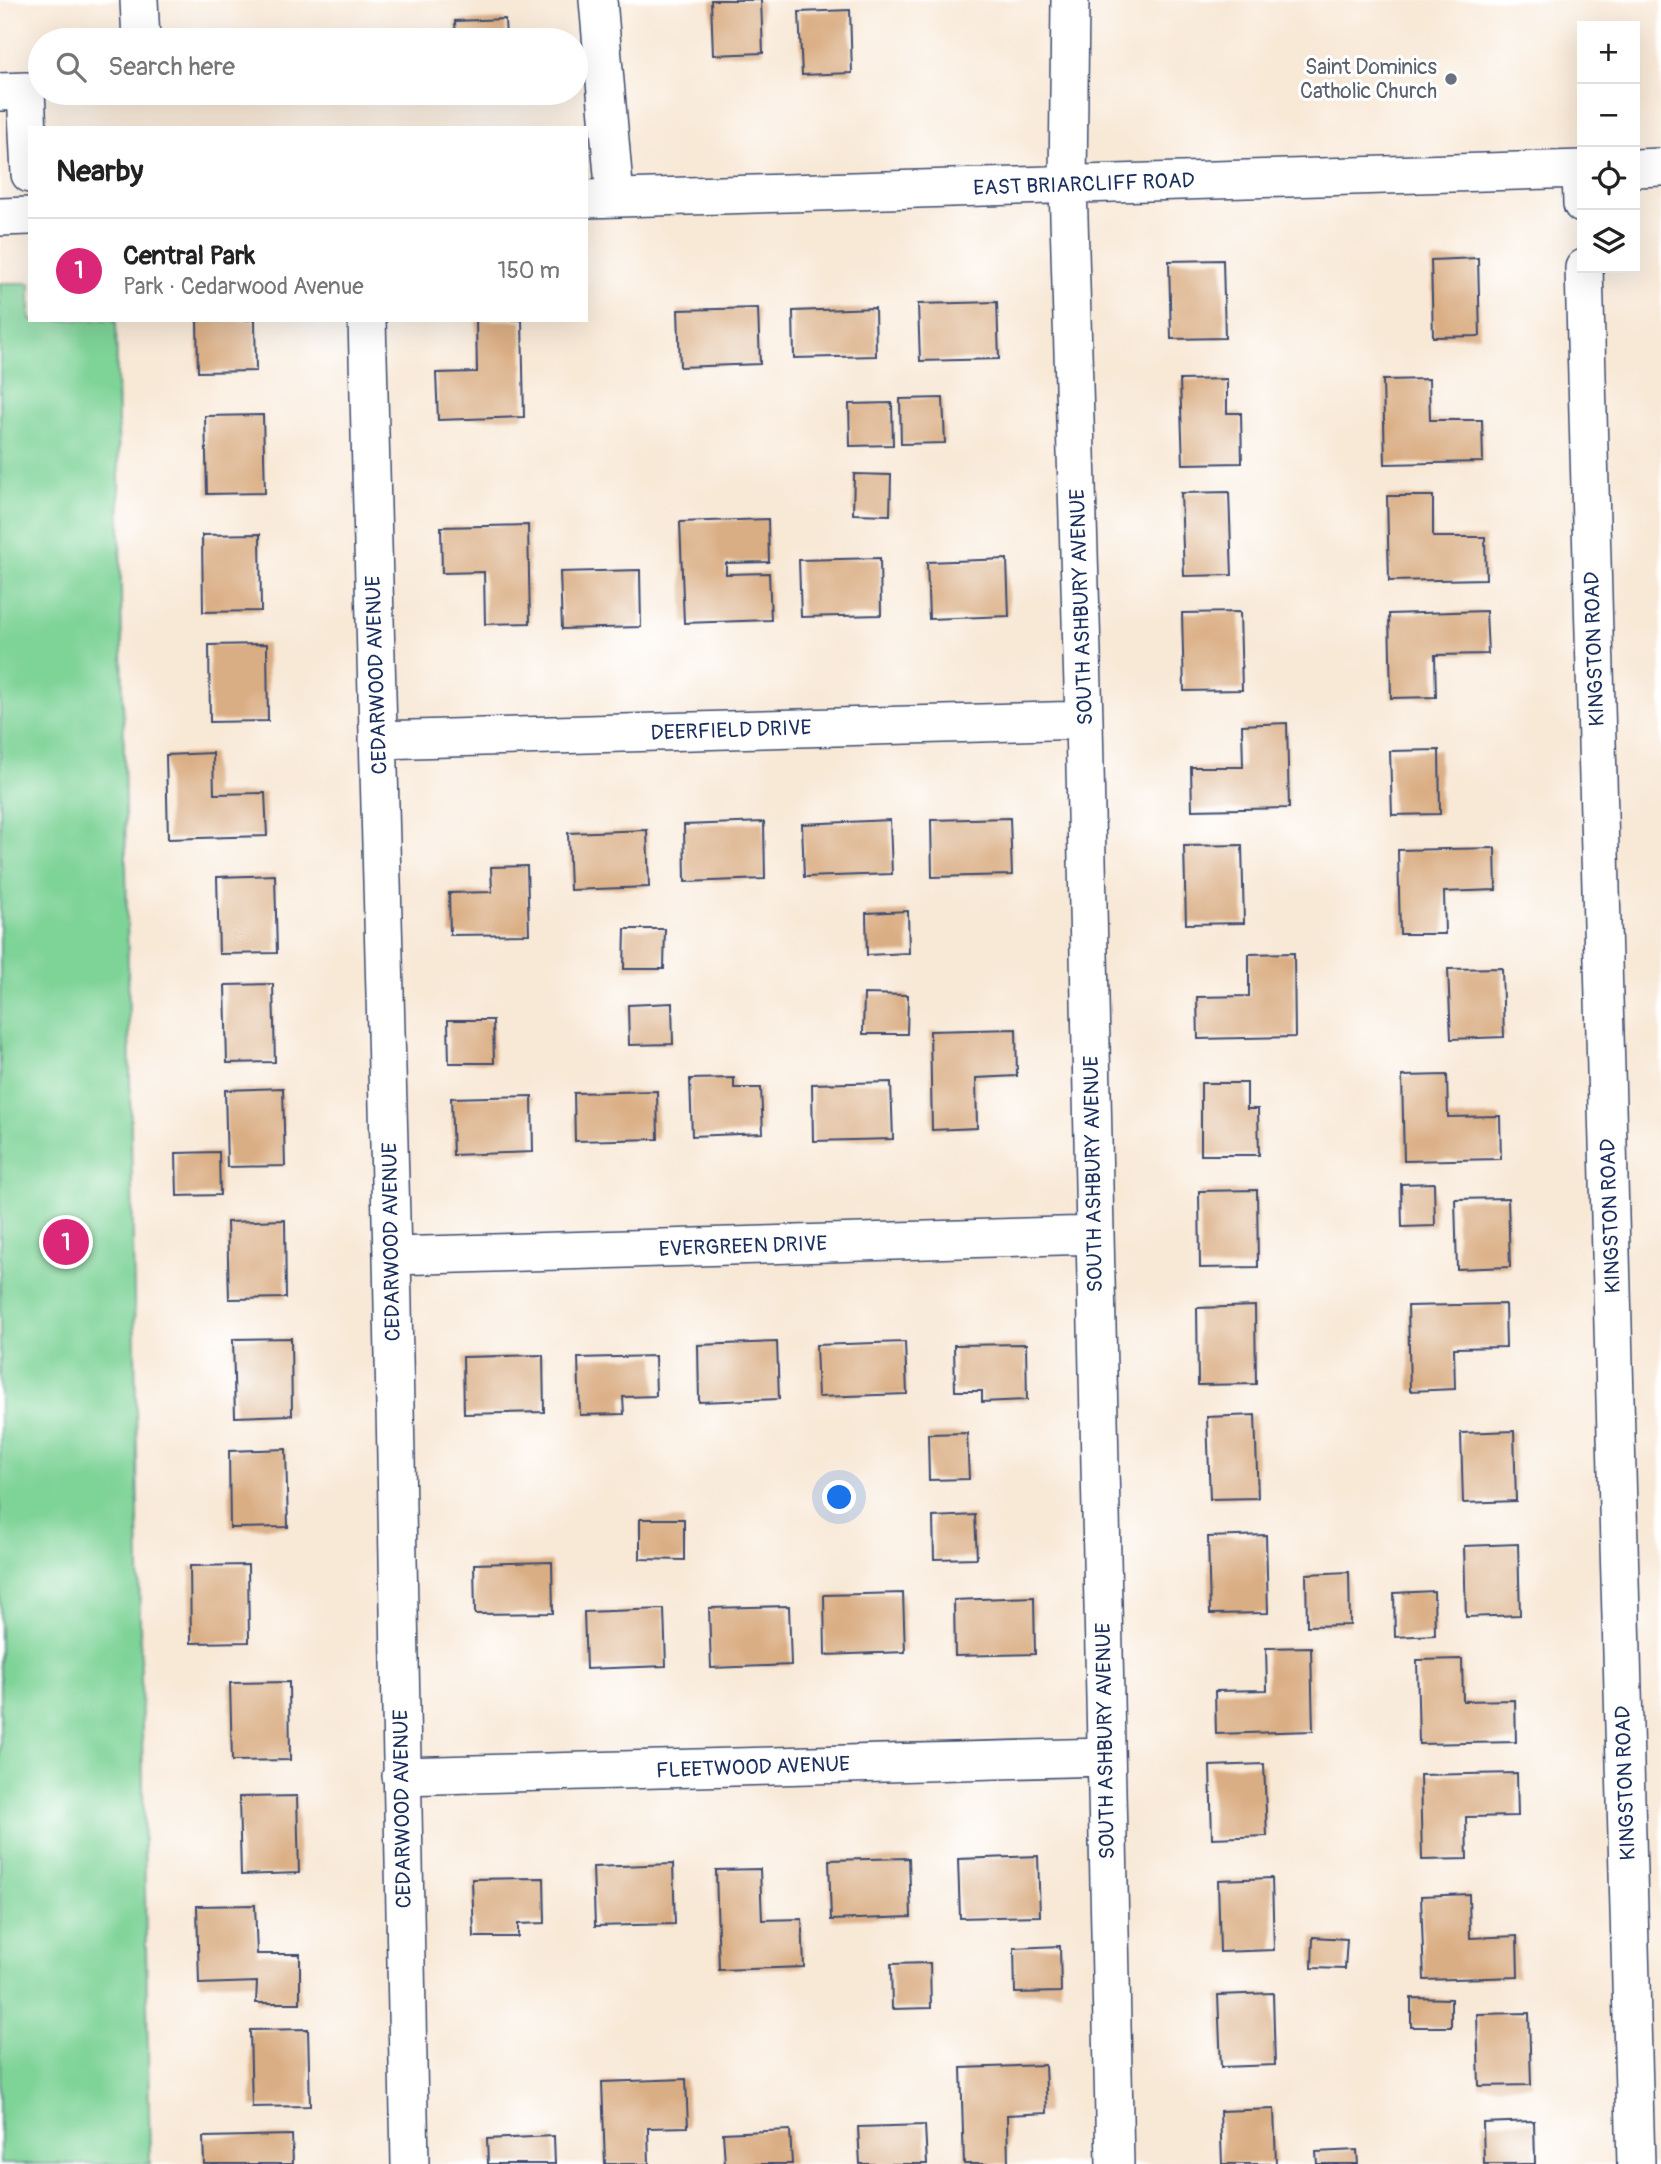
<!DOCTYPE html>
<meta charset="utf-8">
<style>
:root{--surface:#fff;--page:#f6f6f6;--text:#222;--muted:#767676;--line:#e0e0e0;--accent:#db2777}
body{margin:0;font-family:Pangolin,sans-serif;background:var(--page);color:var(--text)}
.controls{position:absolute;right:21px;top:21px;display:grid;overflow:hidden;border-radius:0px;box-shadow:0 7px 28px #0002}
.controls button{width:63px;height:63px;display:grid;place-items:center;padding:0;border:0;border-bottom:2px solid var(--line);background:var(--surface);color:var(--text);font:35px sans-serif}
.you{position:absolute;left:840px;top:1498px;width:24px;height:24px;margin:-18px;border:5px solid #fff;border-radius:50%;background:#1a73e8;box-shadow:0 0 0 10px #1a73e833}
.badge{display:grid;place-items:center;width:46px;height:46px;border-radius:50%;background:var(--accent);color:#fff;font-size:23px;font-weight:700}
.pin{position:absolute;translate:-50% -50%;border:4px solid #fff;box-shadow:0 2px 7px #0006}
.list{margin:0;padding:0;list-style:none}
h2{display:flex;justify-content:space-between;align-items:center;height:91px;margin:0;padding:0 28px;font-size:30px}
h2 small{font-size:23px;font-weight:400;color:var(--muted)}
.list li{display:grid;grid-template-columns:46px 1fr auto;gap:21px;align-items:center;box-sizing:border-box;height:105px;padding:0 28px;border-top:2px solid var(--line)}
.list b{display:block;font-size:26px;white-space:nowrap}
.list p{margin:0;font-size:23px;white-space:nowrap;color:var(--muted)}
.list em{font-size:23px;font-style:normal;color:var(--muted)}
.icon{flex:none;width:38px;height:38px;fill:none;stroke:currentColor;stroke-width:2;stroke-linecap:round;stroke-linejoin:round}
.map{position:relative;flex:none;width:1661px;height:2164px;overflow:hidden}
.search{position:absolute;background:var(--surface);box-shadow:0 7px 28px #0002;left:28px;top:28px;width:560px;height:77px;display:flex;align-items:center;gap:18px;box-sizing:border-box;padding:0 24px;border-radius:38px;color:var(--muted);font-size:26px}
.panel{position:absolute;background:var(--surface);box-shadow:0 7px 28px #0002;left:28px;top:126px;width:560px;height:196px;border-radius:0px}
.map>svg:first-child{display:block}
.green{fill:#7ed397;stroke:#4c817a;stroke-width:2}
.building{fill:#daae84}
.lines{fill:none;stroke-linecap:round;stroke-linejoin:round}
.minor-casing{stroke:#3c4b70;stroke-width:40}
.minor{stroke:#fff;stroke-width:37}
.worship-dot{fill:#6b7280;stroke:#fff;stroke-width:2.5}
.labels{text-anchor:middle;stroke-width:6;stroke-linejoin:round;paint-order:stroke}
.worship-label{font-size:21px;fill:#5b616d;stroke:#fff;text-anchor:end}
.street-label{font-size:21px;fill:#1b2f5e;stroke:#fff}
</style>
<div class="map">
<svg width="1661" height="2164" viewBox="0 0 1661 2164">
<rect width="100%" height="100%" fill="#fff"/>
<filter id="ink" filterUnits="userSpaceOnUse"><feTurbulence type="fractalNoise" baseFrequency=".0143" numOctaves="2"/><feDisplacementMap in="SourceGraphic" scale="14" xChannelSelector="R" yChannelSelector="G"/><feConvolveMatrix kernelMatrix="1 2 1 2 8 2 1 2 1" color-interpolation-filters="sRGB"/></filter>
<filter id="wash" filterUnits="userSpaceOnUse"><feTurbulence type="fractalNoise" baseFrequency=".00686" numOctaves="4" result="noise"/><feDisplacementMap in="SourceGraphic" scale="28" xChannelSelector="R" yChannelSelector="G"/><feGaussianBlur stdDeviation="1.57" result="paint"/><feColorMatrix in="noise" values="0 0 0 0 0 0 0 0 0 0 0 0 0 0 0 0 0 1.4 0 .05"/><feComposite in="paint" operator="in"/></filter>
<g filter="url(#wash)">
<rect width="100%" height="100%" fill="#f8e8d6"/>
<path class="green" d="M0,283H30V320H116L150,2164H0Z"/>
<g id="blocks">
<path class="building" d="M711,0H761L763,53L713,55Z
M850,10L852,73L802,75L799,12Z
M505,19L506,40H456L455,21Z
M1478,258L1480,336L1433,337L1431,260Z
M1223,260L1225,338L1171,339L1169,261Z
M997,302L999,359L920,361L918,304Z
M758,308L760,364L680,367L678,310Z
M875,308L876,356L794,358L793,311Z
M197,320H255L256,371L198,372Z
M476,320H522L524,417L438,420L436,373L477,372Z
M1227,379V413H1241L1242,463L1183,464L1180,380Z
M1429,379L1430,420H1482L1483,462L1385,464L1383,380Z
M943,398L945,443L901,444L900,399Z
M892,403L893,445L850,446L849,404Z
M263,415L265,493L207,494L205,416Z
M854,474L891,475L890,515L853,514Z
M1229,492L1232,575L1184,576L1181,493Z
M1387,496H1433V537H1485L1486,579L1389,581Z
M768,519L769,562L726,563V574L769,573L771,620L684,623L680,522Z
M528,525L530,623L485,624L484,572L442,573L441,527Z
M260,534L261,611L203,612L202,535Z
M880,558L881,615L801,617L799,560Z
M1007,559L1009,616L929,619L927,562Z
M640,570L641,627L562,629L560,572Z
M1486,611L1488,654L1435,655L1436,697L1391,698L1389,614Z
M1240,612L1242,690L1184,691L1182,613Z
M267,644L268,721L210,722L209,645Z
M1287,723L1289,808L1192,810L1191,767H1243L1242,725Z
M1439,750L1440,814L1392,815L1390,751Z
M213,753L214,794L265,793L267,836L168,839L166,755Z
M1010,818L1012,875L932,877L931,820Z
M890,820L892,874L804,877L802,824Z
M764,822L765,879L685,882L684,825Z
M647,830L649,887L570,890L568,833Z
M1242,845L1244,923L1186,924L1184,846Z
M1495,848L1496,890L1444,892L1445,934H1400L1398,850Z
M527,866L529,934L450,935L449,893L492,892L491,867Z
M275,875L277,953L219,954L217,877Z
M908,911L909,953L867,955L866,913Z
M625,929H665L664,969H624Z
M1294,953L1295,1037L1198,1039L1197,997L1249,996V954Z
M1502,968L1504,1037L1451,1039L1448,969Z
M273,984L275,1062L227,1063L225,985Z
M864,994L908,995L907,1034H863Z
M672,1003L673,1044L629,1045L628,1005Z
M448,1020H493L494,1063H449Z
M1016,1029L1017,1076L976,1078L977,1128L932,1130L930,1031Z
M1447,1075L1448,1117L1500,1116L1501,1159L1404,1161L1402,1076Z
M734,1078V1088H761L763,1133L692,1136L690,1079Z
M891,1082L893,1139L813,1141L812,1084Z
M1201,1083H1247V1109H1258L1259,1155H1201Z
M283,1088L285,1166L227,1167L225,1090Z
M657,1091L658,1139L575,1141L574,1093Z
M532,1096L533,1152L453,1155L451,1098Z
M219,1152L220,1195L177,1196L176,1153Z
M1434,1183L1435,1226L1402,1227L1401,1184Z
M1257,1190L1258,1267L1200,1268L1199,1191Z
M1508,1198L1510,1267L1457,1269L1455,1199Z
M285,1220L286,1298L229,1299L227,1222Z
M1505,1304L1506,1347L1454,1348L1455,1389L1410,1391L1408,1306Z
M1255,1306L1256,1384L1198,1385L1197,1308Z
M291,1338L292,1415L235,1417L233,1339Z
M777,1342L779,1399L699,1402L698,1345Z
M905,1342L907,1394L818,1397L816,1345Z
M1026,1344L1027,1400L982,1402V1391H955L954,1345Z
M543,1355L544,1412L464,1414L463,1357Z
M655,1356L656,1396L623,1397L624,1414L580,1415L578,1358Z
M1255,1415L1258,1498L1210,1499L1207,1417Z
M1514,1431L1516,1501L1463,1503L1461,1433Z
M967,1433L969,1479L929,1480L928,1434Z
M286,1449L288,1527L230,1528L229,1451Z
M975,1515L977,1558L934,1559L933,1517Z
M640,1519H684V1560L640,1559Z
M1266,1535L1268,1613L1210,1614L1208,1537Z
M1518,1544L1520,1615L1466,1617L1464,1546Z
M552,1562L553,1613L475,1614L474,1564Z
M248,1565L249,1642L191,1643L190,1566Z
M1349,1572L1350,1625L1307,1626L1306,1574Z
M1434,1591L1435,1635L1395,1637L1394,1593Z
M903,1593L905,1652L825,1655L824,1595Z
M1034,1597L1035,1654L955,1656L954,1600Z
M789,1606L791,1665L711,1668L709,1608Z
M664,1609L666,1666L586,1669L584,1612Z
M1311,1647L1313,1731L1216,1734L1215,1691L1267,1690L1266,1648Z
M1462,1659L1463,1701L1515,1700L1516,1742L1419,1744L1417,1660Z
M289,1682L290,1760L232,1761L230,1683Z
M1264,1764L1267,1836L1212,1838L1210,1766Z
M1517,1773L1518,1816L1466,1817L1467,1859L1422,1860L1420,1775Z
M297,1796L299,1873L241,1875L239,1797Z
M1038,1856L1040,1916L960,1918L958,1859Z
M909,1858L911,1917L831,1920L829,1860Z
M673,1864L675,1924L595,1926L593,1867Z
M760,1869L762,1920L802,1919L804,1967L719,1970L716,1870Z
M544,1878L545,1923L518,1924V1937H474L472,1879Z
M1272,1878L1274,1950L1220,1952L1218,1880Z
M1469,1894L1470,1938L1517,1936L1518,1977L1424,1980L1421,1896Z
M255,1905L257,1954H300V2003H256L257,1982L199,1984L197,1906Z
M1313,1937L1347,1939L1345,1969L1312,1968Z
M1060,1946L1061,1992L1015,1993L1014,1948Z
M930,1963L931,2008L892,2009L891,1964Z
M1273,1993L1275,2065L1221,2067L1218,1995Z
M1411,1998L1451,1999V2027H1411Z
M1529,2013L1531,2085L1479,2086L1477,2014Z
M308,2029L310,2106L252,2107L250,2030Z
M1045,2065L1047,2113L1007,2115L1008,2164H964L961,2068Z
M686,2079L688,2127L648,2128L649,2164H605L602,2082Z
M1274,2109L1276,2164H1222L1220,2111Z
M1534,2121L1535,2164H1484L1483,2123Z
M925,2125L927,2164H860L858,2127Z
M790,2130L792,2164H725L723,2133Z
M292,2135L293,2164H204L203,2137Z
M554,2136L555,2164H488L487,2139Z
M1357,2150L1358,2164H1317L1316,2152Z"/>
</g>
</g>
<g filter="url(#ink)">
<use href="#blocks" fill-opacity="0" stroke="#3c4b70" stroke-width="2"/>
<g class="lines">
<g class="minor-casing">
<path id="minor" d="M139,0L141,40
M598,0L615,198
M1070,0L1068,185L1084,720L1115,2164
M0,92L26,91L30,174
M1635,168L1661,167
M1581,169L1582,204
M586,199L1582,169
M0,217L30,216
M1584,268L1636,2164
M367,320L392,1256L410,2164
M378,740L1084,720
M392,1256L1095,1235
M401,1776L1105,1757"/>
</g>
<use href="#minor" class="minor"/>
</g>
</g>
<circle class="worship-dot" cx="1451" cy="79" r="7"/>
<g class="labels">
<g class="worship-label">
<text x="1437" y="74">Saint Dominics<tspan x="1437" dy="24">Catholic Church</tspan></text>
</g>
<g class="street-label">
<text transform="translate(1084 184) rotate(-2)" y="7">EAST BRIARCLIFF ROAD</text>
<text transform="translate(1081 607) rotate(-92)" y="7">SOUTH ASHBURY AVENUE</text>
<text transform="translate(1594 649) rotate(-92)" y="7">KINGSTON ROAD</text>
<text transform="translate(376 675) rotate(-92)" y="7">CEDARWOOD AVENUE</text>
<text transform="translate(731 730) rotate(-2)" y="7">DEERFIELD DRIVE</text>
<text transform="translate(1093 1174) rotate(-91)" y="7">SOUTH ASHBURY AVENUE</text>
<text transform="translate(1610 1216) rotate(-92)" y="7">KINGSTON ROAD</text>
<text transform="translate(391 1242) rotate(-91)" y="7">CEDARWOOD AVENUE</text>
<text transform="translate(743 1246) rotate(-2)" y="7">EVERGREEN DRIVE</text>
<text transform="translate(1105 1741) rotate(-91)" y="7">SOUTH ASHBURY AVENUE</text>
<text transform="translate(753 1767) rotate(-2)" y="7">FLEETWOOD AVENUE</text>
<text transform="translate(1625 1783) rotate(-92)" y="7">KINGSTON ROAD</text>
<text transform="translate(402 1809) rotate(-91)" y="7">CEDARWOOD AVENUE</text>
</g>
</g>
</svg>
<div class="controls">
<button>+</button>
<button>−</button>
<button><svg class="icon" aria-label="locate" viewBox="0 0 24 24"><circle cx="12" cy="12" r="6"/><path d="M12 2v4M12 18v4M2 12h4M18 12h4"/></svg></button>
<button><svg class="icon" aria-label="layers" viewBox="0 0 24 24"><path d="M12 4l9 5-9 5-9-5zM3 14l9 5 9-5"/></svg></button>
</div>
<div class="you"></div>
<div class="pin badge" style="left:66px;top:1242px">1</div>
<div class="search"><svg class="icon" aria-label="search" viewBox="0 0 24 24"><circle cx="10" cy="10" r="6"/><path d="M15 15l6 6"/></svg>Search here</div>
<section class="panel">
<h2>Nearby<small></small></h2>
<ul class="list">
<li><span class="badge">1</span><div><b>Central Park</b><p>Park · Cedarwood Avenue</p></div><em>150 m</em></li>
</ul>
</section>
</div>
